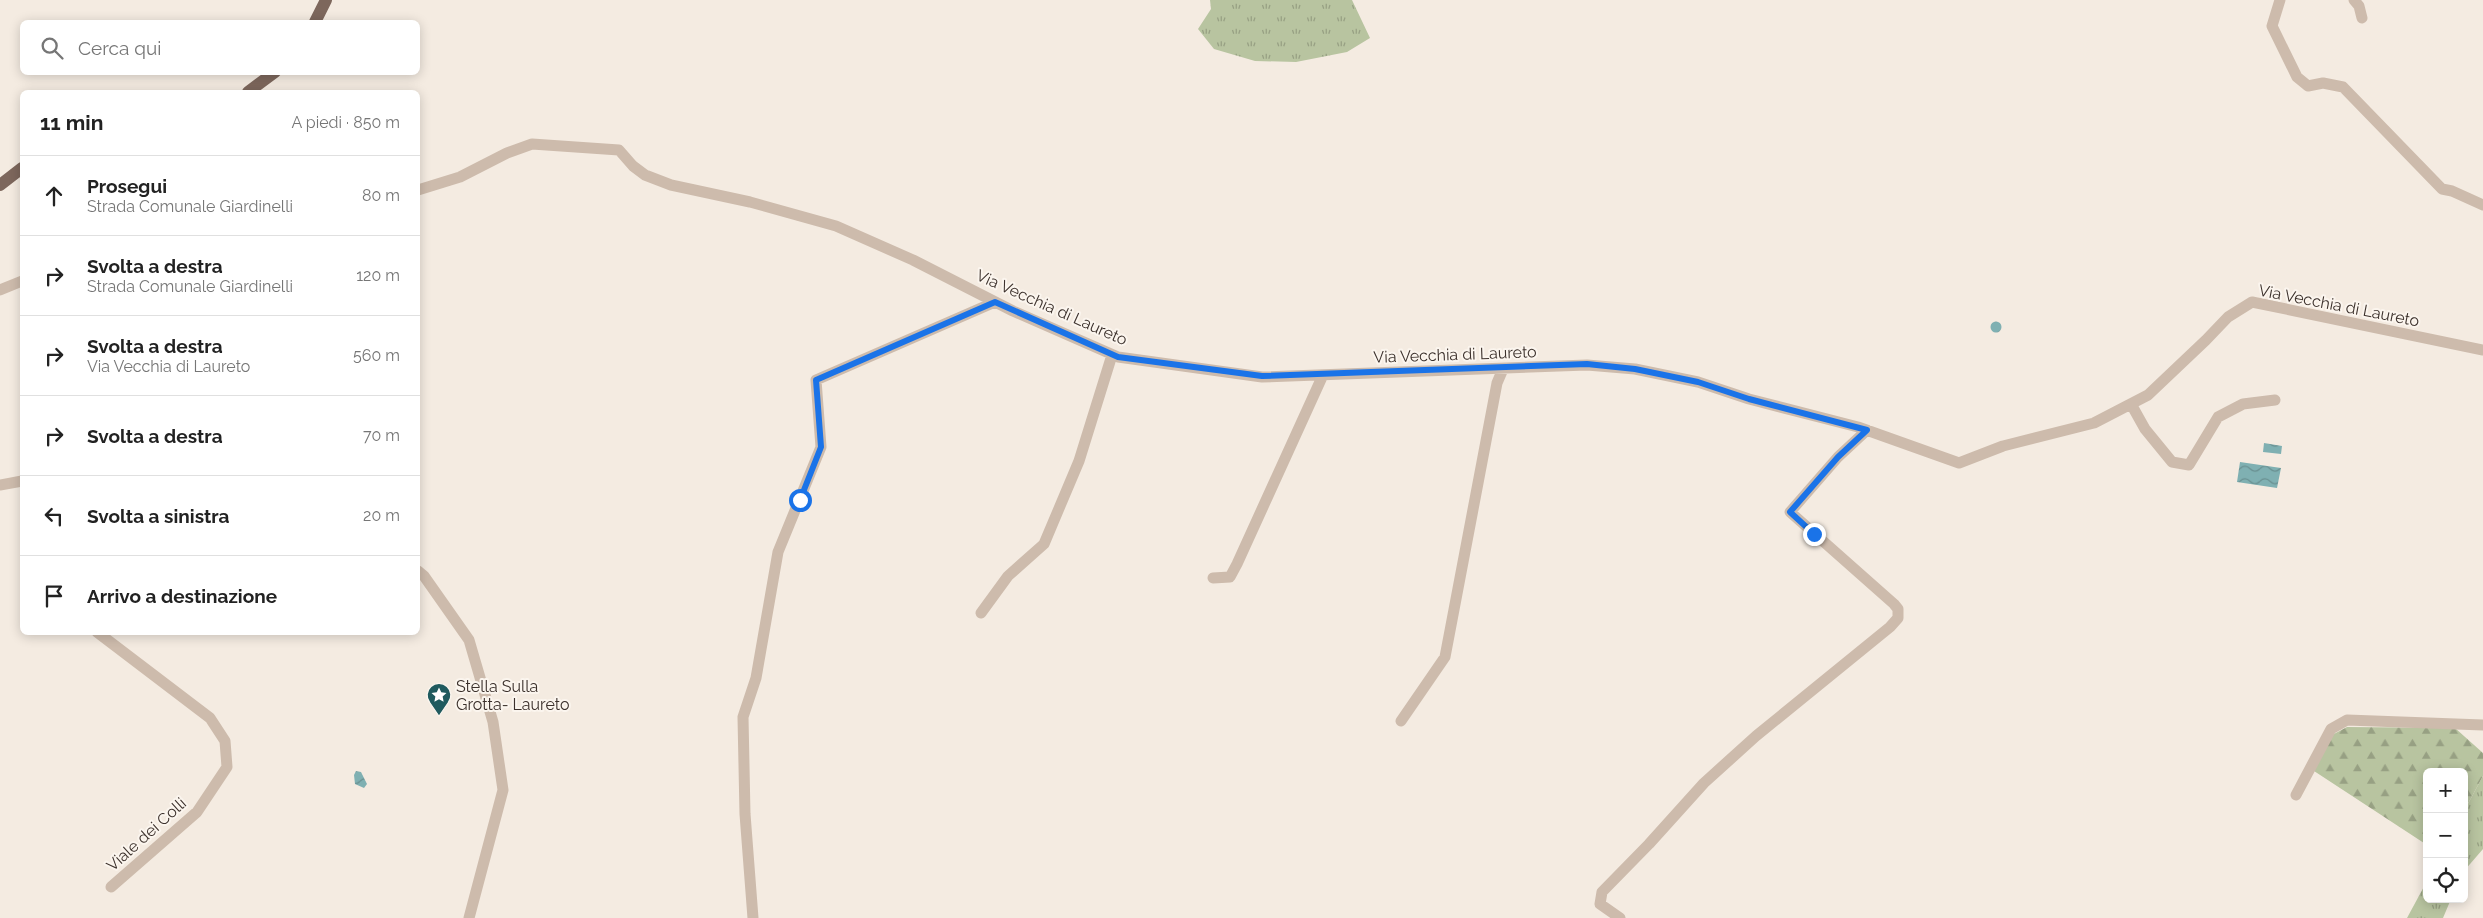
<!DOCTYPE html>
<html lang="it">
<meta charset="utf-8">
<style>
:root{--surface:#fff;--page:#f2f2f2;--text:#222;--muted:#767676;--line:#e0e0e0}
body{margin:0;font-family:Raleway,sans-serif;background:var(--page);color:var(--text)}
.controls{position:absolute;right:15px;bottom:15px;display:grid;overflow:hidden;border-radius:8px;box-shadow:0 2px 12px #0003}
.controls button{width:45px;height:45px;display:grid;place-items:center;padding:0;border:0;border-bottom:1px solid var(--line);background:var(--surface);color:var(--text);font:25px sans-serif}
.stop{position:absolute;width:15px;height:15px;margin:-11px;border:4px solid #1a73e8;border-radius:50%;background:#fff}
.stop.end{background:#1a73e8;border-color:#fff;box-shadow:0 1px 5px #0008}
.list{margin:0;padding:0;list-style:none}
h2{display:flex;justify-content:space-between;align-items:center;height:65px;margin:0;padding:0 20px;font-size:21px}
h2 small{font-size:16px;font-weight:400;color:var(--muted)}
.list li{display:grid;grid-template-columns:32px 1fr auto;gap:15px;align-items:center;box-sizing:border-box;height:80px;padding:0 20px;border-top:1px solid var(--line)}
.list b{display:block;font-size:19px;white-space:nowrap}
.list p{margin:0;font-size:16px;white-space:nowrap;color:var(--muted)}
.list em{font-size:16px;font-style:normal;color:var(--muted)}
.icon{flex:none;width:28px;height:28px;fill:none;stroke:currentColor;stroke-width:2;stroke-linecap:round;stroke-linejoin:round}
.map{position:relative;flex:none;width:2483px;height:918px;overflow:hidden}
.search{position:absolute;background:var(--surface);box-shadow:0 2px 12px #0003;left:20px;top:20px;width:400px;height:55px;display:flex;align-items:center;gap:12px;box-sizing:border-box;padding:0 18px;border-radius:8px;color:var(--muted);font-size:19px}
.panel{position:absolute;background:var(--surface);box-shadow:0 2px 12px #0003;left:20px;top:90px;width:400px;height:545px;border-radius:8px}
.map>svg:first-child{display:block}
.grass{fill:url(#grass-tufts)}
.forest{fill:url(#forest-firs)}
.water{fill:url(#water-waves)}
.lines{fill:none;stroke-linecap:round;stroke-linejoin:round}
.minor{stroke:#cdbbac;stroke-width:11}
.major{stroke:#7d675c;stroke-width:12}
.route{stroke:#1a73e8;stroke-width:6}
.labels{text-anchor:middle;stroke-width:4;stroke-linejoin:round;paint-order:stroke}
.street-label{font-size:16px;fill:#3b302b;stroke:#fbf5ee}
.poi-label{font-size:16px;fill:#3b302b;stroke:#fbf5ee;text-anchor:start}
</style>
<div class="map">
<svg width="2483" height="918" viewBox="0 0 2483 918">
<defs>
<pattern id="grass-tufts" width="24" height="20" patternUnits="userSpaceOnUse" patternTransform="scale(1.25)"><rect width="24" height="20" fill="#b8c4a0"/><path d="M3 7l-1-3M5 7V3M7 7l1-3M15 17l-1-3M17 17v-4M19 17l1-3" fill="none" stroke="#97a083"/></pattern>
<pattern id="forest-firs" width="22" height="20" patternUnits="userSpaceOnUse" patternTransform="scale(1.25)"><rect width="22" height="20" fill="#b8c4a0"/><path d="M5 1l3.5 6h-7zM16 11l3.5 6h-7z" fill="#97a083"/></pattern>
<pattern id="water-waves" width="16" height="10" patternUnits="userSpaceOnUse" patternTransform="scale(1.25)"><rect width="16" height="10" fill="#7fb0b2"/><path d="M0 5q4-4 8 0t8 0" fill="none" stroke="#699091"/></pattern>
</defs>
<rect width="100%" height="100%" fill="#f4ebe1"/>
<path class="grass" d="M1210,0H1352L1370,38L1347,52L1296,62L1255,61L1214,49L1198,29L1211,9Z
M2483,776V849L2464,871V811Z
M2427,881V899H2451L2443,918H2407Z"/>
<path class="forest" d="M2347,727L2455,728L2483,753V776L2464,811V772H2427V845L2314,771L2332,735Z"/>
<path class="water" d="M1990.5 327a5.5 5.5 0 1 1 11 0a5.5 5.5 0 1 1-11 0Z
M2264,443L2282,446L2281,454L2263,452Z
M2240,462L2281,468L2277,488L2237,482Z
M356,771L361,772L367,784L364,788L355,784L354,775Z"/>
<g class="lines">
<path class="minor" d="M2280,0L2272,26L2297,77L2308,86L2323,83L2343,87L2442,189L2452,191L2483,205
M2354,0L2359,6L2362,18
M418,190L460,177L507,153L532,144L619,150L633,166L645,175L671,185L750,202L836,226L913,260L1013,311L1118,357L1262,377L1587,365L1635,369L1698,382L1749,399L1858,427L1959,463L2003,446L2094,423L2148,395L2206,340L2228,317L2252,302L2483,350
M0,290L22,281
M2131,404L2145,429L2172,462L2189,465L2218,417L2243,404L2275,400
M0,485L22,481
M418,571L424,576L469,640L493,722L503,790L469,918
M1213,578L1230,577L1237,564L1323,375
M981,613L1008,576L1044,544L1079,461L1112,355
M97,632L210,718L225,741L227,767L197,812L111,887
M1401,721L1445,657L1497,383L1503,369
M2296,795L2331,729L2347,720L2483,725
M753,918L745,814L743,717L756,678L778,552L821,447L816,380L995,302
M1620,918L1600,904L1602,892L1649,844L1704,783L1756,736L1890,627L1898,618V609L1894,604L1790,512L1838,457L1867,430"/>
<path class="major" d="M315,22L326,0
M248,92L275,72
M0,185L22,168"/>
</g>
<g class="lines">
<path class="route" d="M800,500L821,447L816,380L995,302L1118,357L1262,376L1587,364L1635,369L1698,382L1749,399L1867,430L1838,457L1790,512L1814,534"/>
</g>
<defs>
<g id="sight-pin" transform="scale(1.25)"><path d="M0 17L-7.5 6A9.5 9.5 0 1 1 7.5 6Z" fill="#1f5a5e" stroke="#fbf5ee"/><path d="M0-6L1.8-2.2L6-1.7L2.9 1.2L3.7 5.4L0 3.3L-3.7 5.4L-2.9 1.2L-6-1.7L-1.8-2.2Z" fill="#fff"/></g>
</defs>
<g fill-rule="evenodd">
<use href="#sight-pin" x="439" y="695"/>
</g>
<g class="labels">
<g class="street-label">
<text transform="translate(2339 305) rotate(11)" y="6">Via Vecchia di Laureto</text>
<text transform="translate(1052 307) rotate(24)" y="6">Via Vecchia di Laureto</text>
<text transform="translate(1455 354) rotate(-2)" y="6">Via Vecchia di Laureto</text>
<text transform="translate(146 834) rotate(-42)" y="6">Viale dei Colli</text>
</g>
<g class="poi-label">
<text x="456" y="692">Stella Sulla<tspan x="456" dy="18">Grotta- Laureto</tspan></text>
</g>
</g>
</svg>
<div class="controls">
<button>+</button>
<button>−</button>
<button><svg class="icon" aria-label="locate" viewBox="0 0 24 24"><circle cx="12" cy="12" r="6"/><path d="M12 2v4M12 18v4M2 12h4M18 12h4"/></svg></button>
</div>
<div class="stop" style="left:800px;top:500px"></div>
<div class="stop end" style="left:1814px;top:534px"></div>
<div class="search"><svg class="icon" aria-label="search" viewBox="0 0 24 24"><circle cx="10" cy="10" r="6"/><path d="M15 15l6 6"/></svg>Cerca qui</div>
<section class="panel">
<h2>11 min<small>A piedi · 850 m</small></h2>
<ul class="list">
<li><svg class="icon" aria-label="ahead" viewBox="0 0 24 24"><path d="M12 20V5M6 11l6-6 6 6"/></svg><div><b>Prosegui</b><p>Strada Comunale Giardinelli</p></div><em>80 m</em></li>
<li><svg class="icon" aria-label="right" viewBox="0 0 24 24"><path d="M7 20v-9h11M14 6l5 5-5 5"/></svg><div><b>Svolta a destra</b><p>Strada Comunale Giardinelli</p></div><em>120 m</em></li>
<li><svg class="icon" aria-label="right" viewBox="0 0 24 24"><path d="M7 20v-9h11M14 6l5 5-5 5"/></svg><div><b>Svolta a destra</b><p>Via Vecchia di Laureto</p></div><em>560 m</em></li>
<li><svg class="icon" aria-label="right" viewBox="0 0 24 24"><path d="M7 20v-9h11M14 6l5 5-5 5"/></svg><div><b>Svolta a destra</b></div><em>70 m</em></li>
<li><svg class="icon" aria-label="left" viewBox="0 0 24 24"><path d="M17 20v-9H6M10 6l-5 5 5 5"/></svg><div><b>Svolta a sinistra</b></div><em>20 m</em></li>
<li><svg class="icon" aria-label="arrive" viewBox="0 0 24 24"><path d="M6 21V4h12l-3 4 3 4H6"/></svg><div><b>Arrivo a destinazione</b></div></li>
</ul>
</section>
</div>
